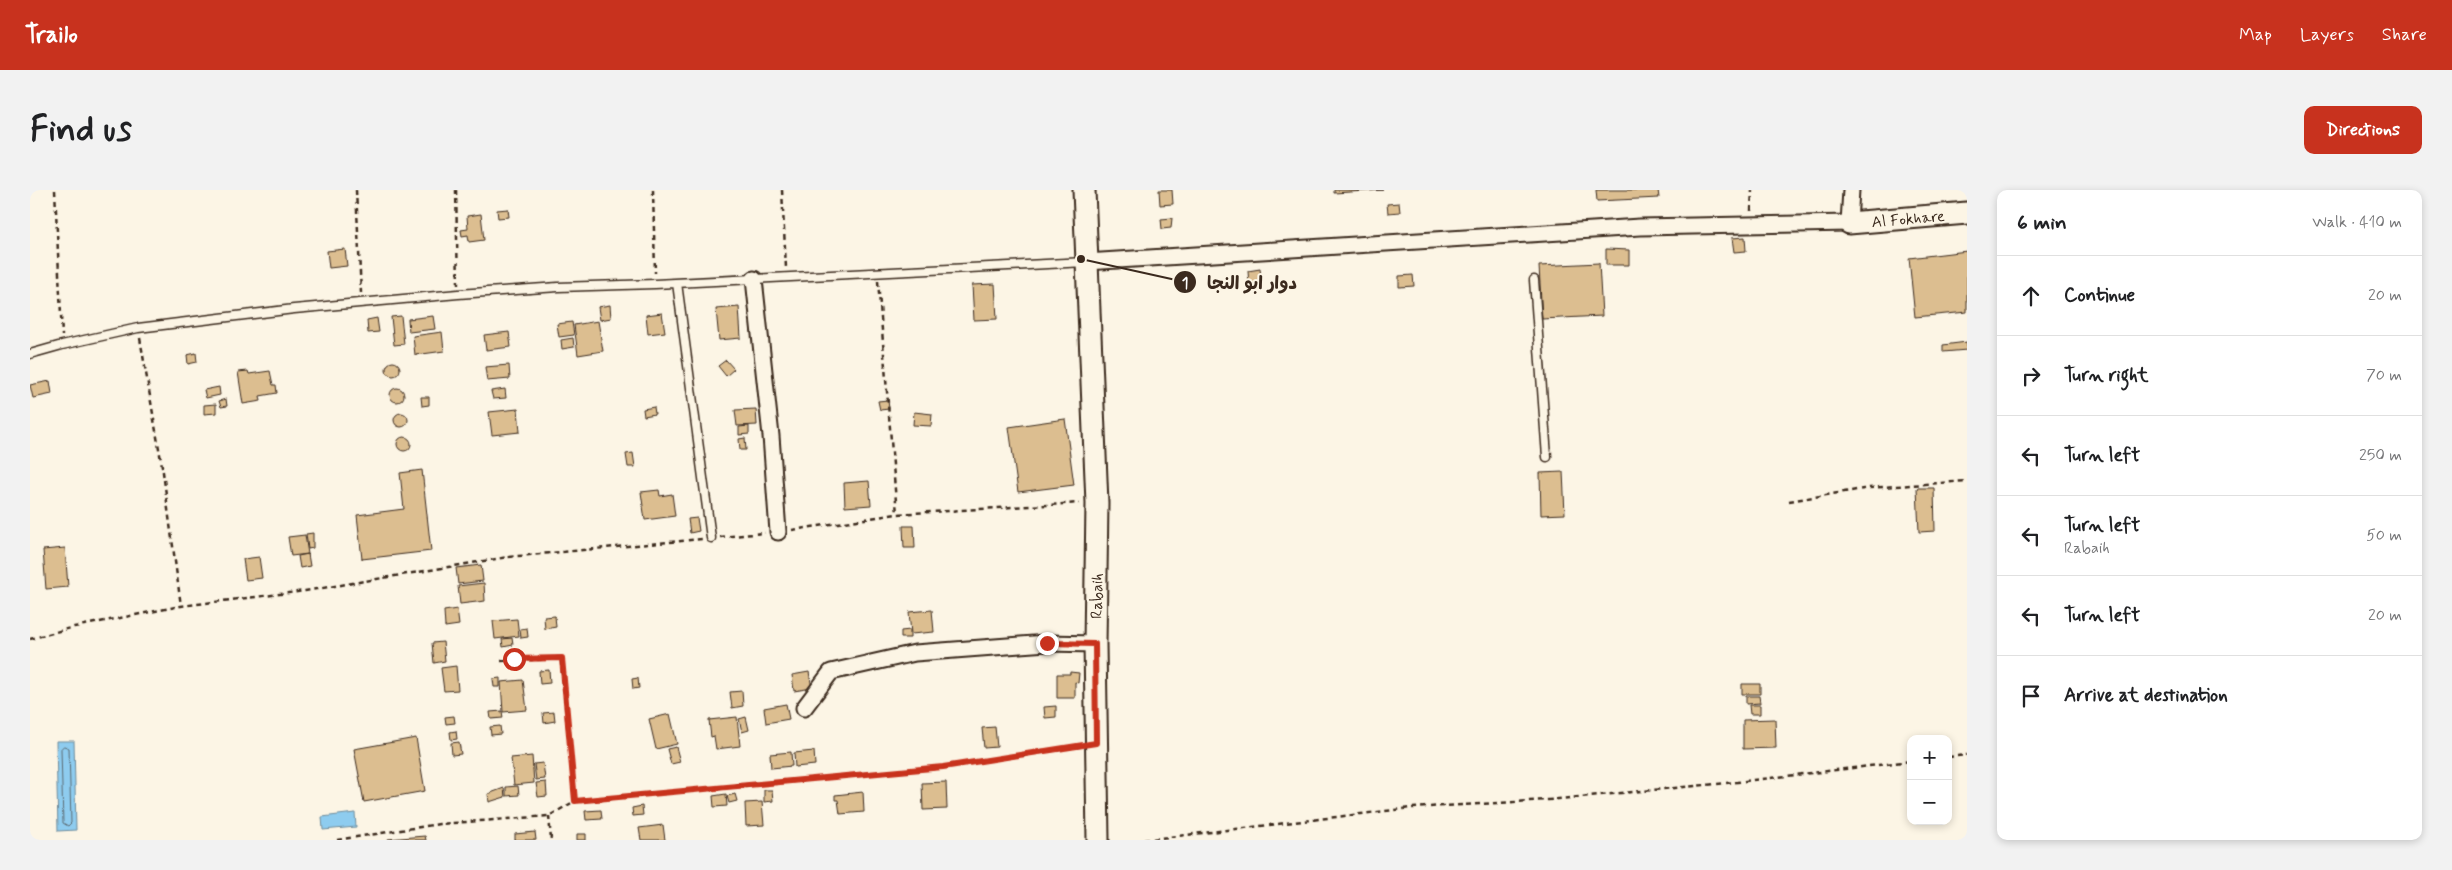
<!DOCTYPE html>
<meta charset="utf-8">
<style>
:root{--surface:#fff;--page:#f2f2f2;--text:#202124;--muted:#757577;--line:#e0e0e0;--accent:#c8321e}
body{margin:0;font-family:Mynerve,"Playpen Sans Arabic",sans-serif;background:var(--page);color:var(--text)}
.controls{position:absolute;right:15px;bottom:15px;display:grid;overflow:hidden;border-radius:10px;box-shadow:0 2px 8px #0003}
.controls button{width:45px;height:45px;display:grid;place-items:center;padding:0;border:0;border-bottom:1px solid var(--line);background:var(--surface);color:var(--text);font:25px sans-serif}
.stop{position:absolute;width:15px;height:15px;margin:-11px;border:4px solid #c8321e;border-radius:50%;background:#fff}
.stop.end{background:#c8321e;border-color:#fff;box-shadow:0 1px 5px #0008}
.list{margin:0;padding:0;list-style:none}
h2{display:flex;justify-content:space-between;align-items:center;height:65px;margin:0;padding:0 20px;font-size:21px}
h2 small{font-size:16px;font-weight:400;color:var(--muted)}
.list li{display:grid;grid-template-columns:32px 1fr auto;gap:15px;align-items:center;box-sizing:border-box;height:80px;padding:0 20px;border-top:1px solid var(--line)}
.list b{display:block;font-size:19px;white-space:nowrap}
.list p{margin:0;font-size:16px;white-space:nowrap;color:var(--muted)}
.list em{font-size:16px;font-style:normal;color:var(--muted)}
.icon{flex:none;width:28px;height:28px;fill:none;stroke:currentColor;stroke-width:2;stroke-linecap:round;stroke-linejoin:round}
.map{position:relative;flex:none;width:1937px;height:650px;overflow:hidden;border-radius:10px}
header{display:flex;align-items:center;gap:30px;box-sizing:border-box;height:70px;padding:0 25px;background:var(--accent);color:#fff}
header strong{font-size:24px}
nav{display:flex;gap:28px;margin-inline-start:auto;font-size:18px}
.intro{display:flex;align-items:center;justify-content:space-between;box-sizing:border-box;height:120px;padding:0 30px}
h1{margin:0;font-size:35px}
.button{padding:12px 22px;border-radius:10px;background:var(--accent);color:#fff;font-size:18px;font-weight:700}
main{display:flex;gap:30px;padding:0 30px}
aside{flex:1;background:var(--surface);border-radius:10px;box-shadow:0 2px 8px #0003}
.map>svg:first-child{display:block}
.water{fill:#8eccef;stroke:#6d8b9b}
.lines{fill:none;stroke-linecap:round;stroke-linejoin:round}
.shore{stroke:#5c6b72;stroke-width:1}
.building{fill:#dcbe90;stroke:#3b2a1e}
.lane-casing{stroke:#3b2a1e;stroke-width:11}
.street-casing{stroke:#3b2a1e;stroke-width:19}
.secondary-casing{stroke:#3b2a1e;stroke-width:25}
.path{stroke:#3b2a1e;stroke-width:2.5;stroke-dasharray:5 4;stroke-linecap:butt}
.lane{stroke:#fcf5e5;stroke-width:8}
.street{stroke:#fcf5e5;stroke-width:15}
.secondary{stroke:#fcf5e5;stroke-width:21}
.route{stroke:#c8321e;stroke-width:6}
.labels{text-anchor:middle;stroke-width:4;stroke-linejoin:round;paint-order:stroke}
.street-label{font-size:16px;fill:#3b2a1e;stroke:#fcf5e5}
.leader{fill:none;stroke:#3b2a1e;stroke-width:2}
.callout-dot{fill:#3b2a1e;stroke:#fcf5e5;stroke-width:2}
.mark-label{font-size:15px;text-anchor:middle;font-weight:bold;fill:#fff}
.callout-label{font-size:18px;text-anchor:middle;font-weight:bold;fill:#3b2a1e;stroke:#fcf5e5;stroke-width:4;stroke-linejoin:round;paint-order:stroke}
</style>
<header>
<strong>Trailo</strong>
<nav><a>Map</a><a>Layers</a><a>Share</a></nav>
</header>
<div class="intro"><h1>Find us</h1><a class="button">Directions</a></div>
<main>
<div class="map">
<svg width="1937" height="650" viewBox="0 0 1937 650">
<rect width="100%" height="100%" fill="#fcf5e5"/>
<filter id="ink" filterUnits="userSpaceOnUse"><feTurbulence type="fractalNoise" baseFrequency=".02" numOctaves="2"/><feDisplacementMap in="SourceGraphic" scale="10" xChannelSelector="R" yChannelSelector="G"/><feConvolveMatrix kernelMatrix="1 2 1 2 8 2 1 2 1" color-interpolation-filters="sRGB"/></filter>
<g filter="url(#ink)">
<path class="water" d="M26,551H44L46,640L28,641Z
M325,623L326,637L293,640L292,627Z"/>
<g class="lines">
<path class="shore" d="M34,556L39,558L41,633L38,636L33,633L31,559Z"/>
</g>
<path class="building" d="M1129,0H1142L1143,14L1130,15Z
M1304,0H1353L1304,3Z
M1566,0H1628L1629,8L1567,11Z
M1369,13L1370,22L1358,23L1357,14Z
M478,19L479,27L468,28L467,20Z
M451,24L454,50L439,52L438,45L432,46L431,40L438,39L437,26Z
M1142,28L1141,38L1132,39L1131,29Z
M1715,47L1716,61L1704,62L1702,48Z
M315,59L317,76L299,78L297,61Z
M1576,59L1599,60V75H1576Z
M1937,61V122L1885,127L1879,68Z
M1569,73L1572,126L1512,129L1509,76Z
M1230,79L1232,94L1219,95L1218,81Z
M1383,85L1384,96L1369,97V86Z
M965,94L967,129L944,130L942,95Z
M580,115L581,128L570,130L568,117Z
M709,117L711,148L689,150L686,119Z
M632,123L635,142L618,144L616,125Z
M371,126L374,154L364,155L361,127Z
M403,126L405,139L379,142L378,129Z
M347,128L349,142L338,143L337,130Z
M568,131L573,161L548,165L544,135Z
M542,132L544,145L529,147L527,134Z
M412,142L414,161L385,165L383,146Z
M479,142L481,157L456,160L454,145Z
M543,148L544,157L532,159L531,150Z
M1937,152V160L1913,162V155Z
M166,163L167,172L158,174L157,165Z
M696,170L704,179L696,186L688,176Z
M356 179a7 7 0 1 1 14 0a7 7 0 1 1-14 0Z
M479,175L480,189L457,191L455,177Z
M218,181L219,184L240,181L243,195H246L247,203L230,206L231,211L213,214L208,182Z
M20,191L22,204L3,208L0,195Z
M189,197L190,205L176,208L174,200Z
M360 205a7 7 0 1 1 14 0a7 7 0 1 1-14 0Z
M475,199L476,208L463,209L461,201Z
M391,207H399V215L392,216Z
M196,209L197,216L191,217L189,211Z
M858,210L859,219L850,220L848,211Z
M186,214V223L174,224V215Z
M624,217L625,224L614,226L613,219Z
M488,219L490,242L462,245L459,222Z
M726,219L727,235L707,236L705,220Z
M884,222L902,224L901,236L883,235Z
M364 230a7 7 0 1 1 14 0a7 7 0 1 1-14 0Z
M1035,229L1044,295L988,302L979,237Z
M719,236V244L709,245V237Z
M367 254a7 7 0 1 1 14 0a7 7 0 1 1-14 0Z
M715,248L716,260H710L709,249Z
M603,263L605,277H598L596,264Z
M392,280L401,361L332,369L327,325L374,319L370,283Z
M1533,282L1535,324L1511,325L1510,283Z
M839,291L841,315L815,317L814,293Z
M1887,298H1904L1905,341L1889,342Z
M629,300L630,306L642,304L645,326L615,330L611,302Z
M667,328L669,341L660,343L658,329Z
M873,336H884L885,358H874Z
M283,343V358L278,359L276,344Z
M275,345L278,364L261,366L258,347Z
M35,358L38,397L16,399L13,360Z
M278,364L280,376L270,378L268,366Z
M229,367L232,388L216,390L213,369Z
M451,375L453,391L428,394L426,378Z
M454,393L455,411L430,414L428,396Z
M427,419L429,435L415,437L414,421Z
M902,420L904,442L881,444L879,422Z
M525,426L526,437L515,439L514,427Z
M487,429L489,446L465,449L463,431Z
M497,438L498,447L491,448L490,439Z
M880,440V448H871V441Z
M482,448L483,455L473,457L472,449Z
M413,452L415,471L404,473L402,453Z
M426,476L428,500L414,501L411,478Z
M519,480L520,493L510,494L509,481Z
M779,482L782,498L764,501L762,485Z
M1040,482L1049,483L1048,493L1045,492V508H1027V484H1040Z
M470,488V497H464L463,489Z
M608,488L609,498L603,499L602,489Z
M493,490L497,520L473,522L471,492Z
M1712,494H1730V504H1712Z
M712,501L713,516L702,518L700,502Z
M1716,506H1729L1730,513L1716,514Z
M756,514L759,529L736,533L734,518Z
M1719,515H1730V524H1720Z
M1026,516V527L1015,528L1014,517Z
M472,521L473,528L461,529L460,522Z
M524,522L525,531L514,533L513,523Z
M640,524L647,554L626,559L619,529Z
M424,526L425,533L416,534L415,527Z
M707,527L710,556L686,559L684,546L681,547L679,530Z
M716,527L719,540L712,542L709,529Z
M1745,529L1746,558L1713,559V530Z
M470,536L471,544L461,545L460,537Z
M965,537L967,557L954,558L952,538Z
M426,541L427,549L421,550L420,542Z
M386,548L395,601L334,612L324,559Z
M429,552L431,564L422,565L421,553Z
M646,557L650,572L641,574L637,559Z
M784,561L785,575L765,577L764,563Z
M761,562L762,576L741,578L740,564Z
M502,566L504,593L484,595L481,568Z
M513,573L515,589L506,590L504,574Z
M516,592L517,606L508,607L506,593Z
M916,592L917,619L893,620L892,593Z
M488,596L489,605L476,606V597Z
M474,598L475,607L459,612L458,604Z
M734,600H742L743,611L734,612Z
M833,602L834,622L810,624L808,610H805V605Z
M696,604L697,616L684,617L683,606Z
M705,604L707,611L699,613L697,606Z
M732,612L734,635L716,636L715,613Z
M612,616L613,625L603,626L602,618Z
M571,620L572,629L556,630L555,621Z
M633,635L635,650H611L609,638Z
M505,642L506,650H485V644Z
M547,644H556V650H547Z
M395,646L396,650H358V649Z"/>
<g class="lines">
<g class="lane-casing">
<path id="lane" d="M1504,90L1517,267
M647,93L681,348
M0,164L32,155L108,138L264,119L428,104L528,97L625,94L1056,72"/>
</g>
<g class="street-casing">
<path id="street" d="M1056,72L1610,37L1819,33L1821,0
M724,89L741,246L748,342
M774,518L801,482L885,463L1017,453L1065,454"/>
</g>
<g class="secondary-casing">
<path id="secondary" d="M1054,0L1067,313L1065,454L1068,650
M1819,33L1937,23"/>
</g>
<path class="path" d="M25,0L32,146
M326,0L331,103
M426,0L428,95
M623,0L625,83
M752,0L756,78
M1721,21L1722,0
M848,91L867,324
M110,148L133,282L151,416
M1759,311L1839,298L1937,291
M762,340L867,324L1050,313
M690,347L735,343
M0,449L44,437L151,416L275,401L478,367L672,349
M471,471L531,468L545,611
M1918,567L1937,565
M519,626L521,650
M307,650L409,634L519,626L545,611L913,577L1050,556
M1114,650L1381,618L1518,610L1707,592L1881,571"/>
<use href="#lane" class="lane"/>
<use href="#street" class="street"/>
<use href="#secondary" class="secondary"/>
</g>
</g>
<g class="lines" filter="url(#ink)">
<path class="route" d="M484,469L532,468L545,611L913,577L1066,553L1065,454L1017,453"/>
</g>
<g class="labels">
<g class="street-label">
<text transform="translate(1878 28) rotate(-5)" y="6">Al Fokhare</text>
<text transform="translate(1066 406) rotate(-89)" y="6">Rabaih</text>
</g>
</g>
<path class="leader" d="M1051 69L1155 92"/>
<g class="callout-dot">
<circle cx="1051" cy="69" r="5"/>
<circle cx="1155" cy="92" r="12"/>
</g>
<g class="mark-label">
<text x="1155" y="98">1</text>
</g>
<g class="callout-label">
<text x="1222" y="99">دوار ابو النجا</text>
</g>
</svg>
<div class="controls">
<button>+</button>
<button>−</button>
</div>
<div class="stop" style="left:484px;top:469px"></div>
<div class="stop end" style="left:1017px;top:453px"></div>
</div>
<aside>
<h2>6 min<small>Walk · 410 m</small></h2>
<ul class="list">
<li><svg class="icon" aria-label="ahead" viewBox="0 0 24 24"><path d="M12 20V5M6 11l6-6 6 6"/></svg><div><b>Continue</b></div><em>20 m</em></li>
<li><svg class="icon" aria-label="right" viewBox="0 0 24 24"><path d="M7 20v-9h11M14 6l5 5-5 5"/></svg><div><b>Turn right</b></div><em>70 m</em></li>
<li><svg class="icon" aria-label="left" viewBox="0 0 24 24"><path d="M17 20v-9H6M10 6l-5 5 5 5"/></svg><div><b>Turn left</b></div><em>250 m</em></li>
<li><svg class="icon" aria-label="left" viewBox="0 0 24 24"><path d="M17 20v-9H6M10 6l-5 5 5 5"/></svg><div><b>Turn left</b><p>Rabaih</p></div><em>50 m</em></li>
<li><svg class="icon" aria-label="left" viewBox="0 0 24 24"><path d="M17 20v-9H6M10 6l-5 5 5 5"/></svg><div><b>Turn left</b></div><em>20 m</em></li>
<li><svg class="icon" aria-label="arrive" viewBox="0 0 24 24"><path d="M6 21V4h12l-3 4 3 4H6"/></svg><div><b>Arrive at destination</b></div></li>
</ul>
</aside>
</main>
